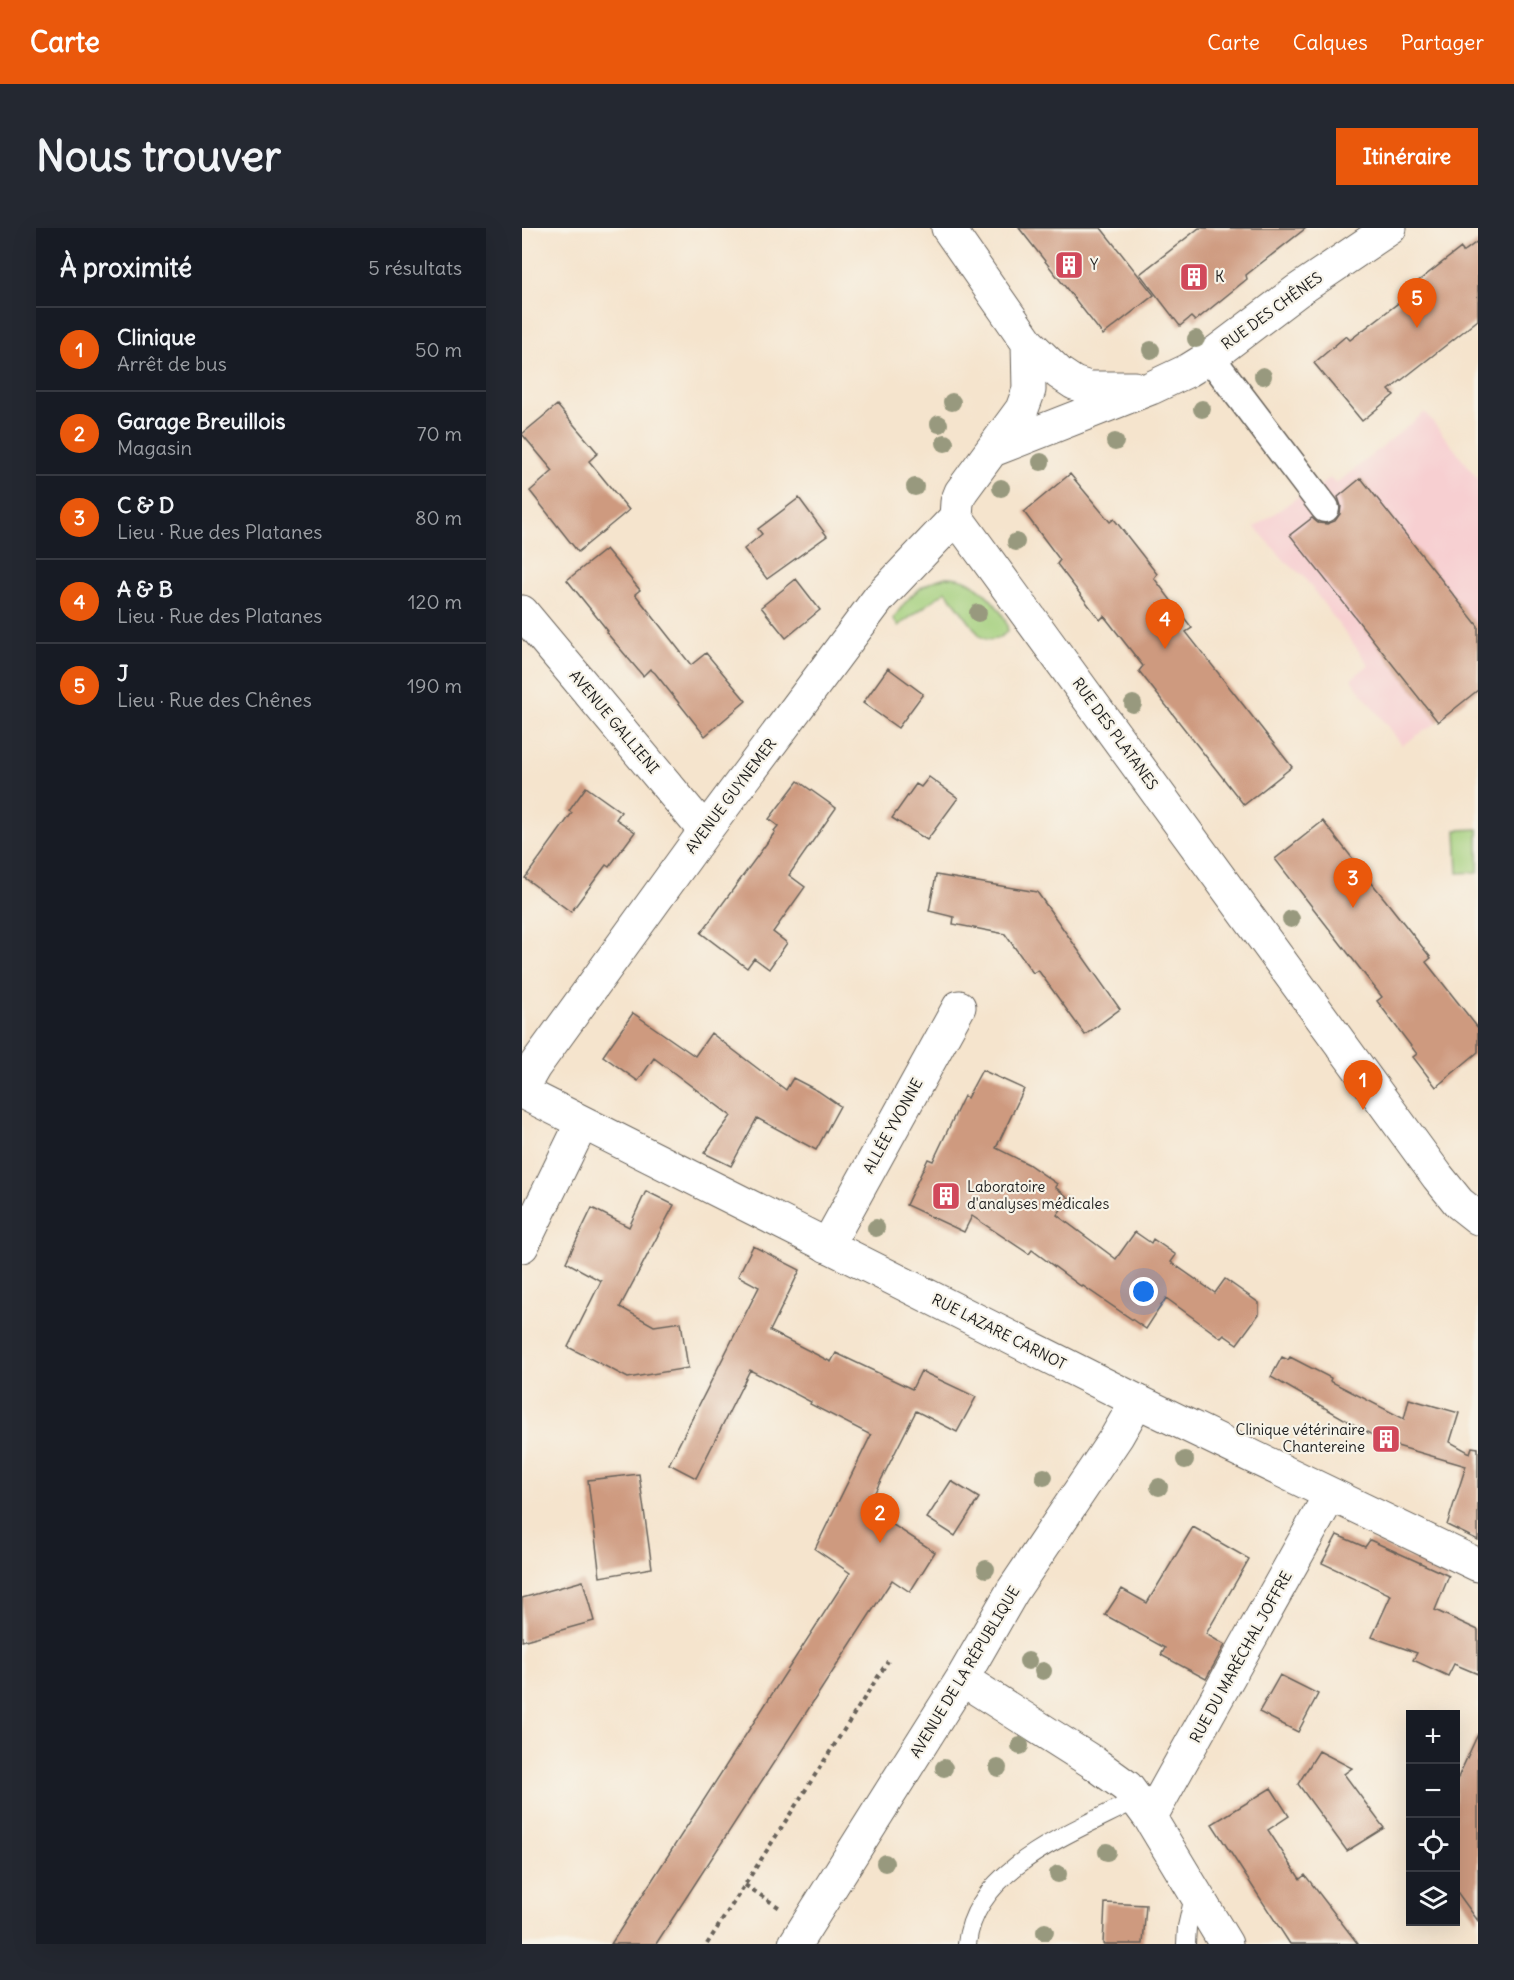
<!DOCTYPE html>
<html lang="fr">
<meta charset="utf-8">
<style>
:root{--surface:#171b24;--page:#242831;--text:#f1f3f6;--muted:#9ea1a6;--line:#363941;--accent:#ea580c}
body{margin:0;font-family:Delius,sans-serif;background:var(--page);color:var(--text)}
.controls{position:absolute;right:18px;bottom:18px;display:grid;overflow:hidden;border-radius:0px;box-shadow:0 6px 24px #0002}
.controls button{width:54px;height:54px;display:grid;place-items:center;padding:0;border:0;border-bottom:2px solid var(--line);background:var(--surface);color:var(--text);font:30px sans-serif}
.you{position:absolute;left:622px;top:1064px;width:21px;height:21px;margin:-15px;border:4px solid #fff;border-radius:50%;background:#1a73e8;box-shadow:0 0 0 9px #1a73e833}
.badge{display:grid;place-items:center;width:39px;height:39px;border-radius:50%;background:var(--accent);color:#fff;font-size:20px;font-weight:700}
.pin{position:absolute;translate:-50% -50px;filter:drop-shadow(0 2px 3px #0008)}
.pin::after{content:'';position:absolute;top:32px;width:21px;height:18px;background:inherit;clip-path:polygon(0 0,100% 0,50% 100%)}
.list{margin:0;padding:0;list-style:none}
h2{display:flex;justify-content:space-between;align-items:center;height:78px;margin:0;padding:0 24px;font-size:26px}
h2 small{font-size:20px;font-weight:400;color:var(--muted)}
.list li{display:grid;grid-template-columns:39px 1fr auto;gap:18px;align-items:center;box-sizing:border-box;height:84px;padding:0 24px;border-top:2px solid var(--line)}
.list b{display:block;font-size:22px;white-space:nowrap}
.list p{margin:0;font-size:20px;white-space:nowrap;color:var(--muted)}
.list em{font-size:20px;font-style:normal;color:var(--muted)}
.icon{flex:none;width:33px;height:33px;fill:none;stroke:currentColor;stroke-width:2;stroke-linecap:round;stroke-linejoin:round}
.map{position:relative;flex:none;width:956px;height:1716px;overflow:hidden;border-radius:0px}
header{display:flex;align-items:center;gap:36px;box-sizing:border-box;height:84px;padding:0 30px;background:var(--accent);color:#fff}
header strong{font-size:28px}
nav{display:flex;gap:33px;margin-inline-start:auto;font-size:21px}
.intro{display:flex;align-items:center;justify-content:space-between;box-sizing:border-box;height:144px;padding:0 36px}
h1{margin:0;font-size:42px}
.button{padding:15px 27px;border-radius:0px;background:var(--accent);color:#fff;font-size:21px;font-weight:700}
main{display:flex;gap:36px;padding:0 36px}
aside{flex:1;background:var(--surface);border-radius:0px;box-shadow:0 6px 24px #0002}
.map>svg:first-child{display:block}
.built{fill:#f7cfd1}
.green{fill:#a3cf7c;stroke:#60764c;stroke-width:1.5}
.building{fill:#ce9a7f}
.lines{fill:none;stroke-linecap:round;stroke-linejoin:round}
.service-casing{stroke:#68625a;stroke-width:20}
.pedestrian-casing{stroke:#68625a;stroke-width:31}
.minor-casing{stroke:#68625a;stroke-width:35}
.tertiary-casing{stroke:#68625a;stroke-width:35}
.path{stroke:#68625a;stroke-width:4;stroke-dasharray:4.5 4.5;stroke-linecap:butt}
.service{stroke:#fff;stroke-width:18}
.pedestrian{stroke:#fff;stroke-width:28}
.minor{stroke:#fff;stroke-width:33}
.tertiary{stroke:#fff;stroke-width:33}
.tree{fill:#98997e}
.labels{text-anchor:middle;stroke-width:4.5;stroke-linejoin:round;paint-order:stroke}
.poi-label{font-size:15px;fill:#1c1c1c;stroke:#f7f3e8;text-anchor:start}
.street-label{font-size:15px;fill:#1c1c1c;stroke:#f7f3e8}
</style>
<header>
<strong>Carte</strong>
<nav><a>Carte</a><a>Calques</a><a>Partager</a></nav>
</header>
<div class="intro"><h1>Nous trouver</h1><a class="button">Itinéraire</a></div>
<main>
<aside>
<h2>À proximité<small>5 résultats</small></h2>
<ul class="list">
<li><span class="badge">1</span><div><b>Clinique</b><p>Arrêt de bus</p></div><em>50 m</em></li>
<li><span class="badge">2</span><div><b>Garage Breuillois</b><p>Magasin</p></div><em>70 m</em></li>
<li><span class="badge">3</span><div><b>C &amp; D</b><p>Lieu · Rue des Platanes</p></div><em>80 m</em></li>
<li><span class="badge">4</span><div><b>A &amp; B</b><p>Lieu · Rue des Platanes</p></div><em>120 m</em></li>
<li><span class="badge">5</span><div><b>J</b><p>Lieu · Rue des Chênes</p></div><em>190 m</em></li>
</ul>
</aside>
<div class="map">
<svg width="956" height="1716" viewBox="0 0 956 1716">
<rect width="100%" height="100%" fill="#f7f3e8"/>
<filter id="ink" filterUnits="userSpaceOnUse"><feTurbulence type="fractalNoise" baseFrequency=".0167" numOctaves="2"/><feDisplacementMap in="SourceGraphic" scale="12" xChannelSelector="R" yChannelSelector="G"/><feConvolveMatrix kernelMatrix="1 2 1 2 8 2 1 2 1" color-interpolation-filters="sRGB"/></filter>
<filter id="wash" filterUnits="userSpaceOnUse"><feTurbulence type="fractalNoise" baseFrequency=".008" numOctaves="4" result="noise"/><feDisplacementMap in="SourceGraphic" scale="24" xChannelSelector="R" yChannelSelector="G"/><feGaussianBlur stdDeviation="1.35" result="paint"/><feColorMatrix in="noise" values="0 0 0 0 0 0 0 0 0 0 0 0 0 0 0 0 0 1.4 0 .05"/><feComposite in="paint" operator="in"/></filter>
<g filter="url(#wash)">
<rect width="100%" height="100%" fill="#f5e4cd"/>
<path class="built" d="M903,184L956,251V462L916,494L880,517L829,451L847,437L781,348L764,334L733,299L776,269L780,272L808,250L814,256Z"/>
<path class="green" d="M424,349C432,349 440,350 447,354C463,363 483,383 486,402C478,412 468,415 458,408L424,363L376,398L371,391C386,369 397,356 424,349Z
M956,601V644L936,645L934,602Z"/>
<g id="blocks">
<path class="building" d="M497,0H579L632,67L581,107Z
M677,0H784L724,47L725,51L673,93L669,89L658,98L618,46Z
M956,13V92L867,162L872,167L840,193L792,135L824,108L828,112L884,69L881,65L939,20L941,24Z
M35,177L76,225L67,233L107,282L56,324L8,263L31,243L0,206Z
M548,246L588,294L592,291L635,346L632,350L670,400L664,404L770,539L722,577L617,443L621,438L582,388L578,392L535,336L538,332L502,284Z
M839,250L956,398V462L916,494L768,307L790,290L796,295L805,296L813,293L818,286L819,278L816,269Z
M277,270L305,308L245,351L222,321L240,306L236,301Z
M84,321L118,362L113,366L169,437L184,425L224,473L183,508L133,445L128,441L121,448L84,404L86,403L45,352Z
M274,351L298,382L264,410L239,379Z
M366,440L401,466L376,500L341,475Z
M407,549L436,570L405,612L370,590L394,556L399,559Z
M276,553L314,580L267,647L283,659L251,704L265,715L247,741L232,730L225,740L179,705L253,604L252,603L256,598L247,591Z
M64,559L99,584L94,591L113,604L87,639L84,637L49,684L3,650L50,585L47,583Z
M801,593L909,730L904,734L956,800V824L914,859L891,829L895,826L855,773L860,769L753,631Z
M414,647L515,664L598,781L563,807L516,742L511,745L483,706L431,696L432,689L407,683Z
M111,785L173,828L189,805L264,862L271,850L296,863L318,878L294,922L235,890L209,938L182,925L209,888L132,830L116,853L81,828Z
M460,842L502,861L474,920L506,936L535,956L533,959L547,970L535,987L594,1031L613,1004L629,1015L631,1011L654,1027L649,1034L693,1065L703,1051L737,1075V1086L715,1116L702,1107L699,1110L644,1070L624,1101L561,1058L560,1059L510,1022L507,1026L450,988L442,1004L384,977L406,931L411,933L442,868L445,870Z
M124,963L152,977L98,1079L132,1098L159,1094L166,1140L106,1150L46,1119L79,1053L44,1034L70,980L107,999Z
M231,1018L278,1042L248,1103L309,1134L314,1125L390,1161L399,1143L454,1169L435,1204L394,1183L345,1280L413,1324L388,1364L370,1352L134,1716H89L328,1345L293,1321L349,1207L288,1176L289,1174L228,1142L174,1250L147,1236L237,1059L216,1048Z
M760,1129L766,1132L768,1129L809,1150L808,1153L882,1191L887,1171L937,1185L928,1214L948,1225L950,1219L956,1220V1312L925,1297L944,1238L851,1211L852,1208L749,1149Z
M117,1246L130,1340L78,1349L66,1252Z
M429,1253L457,1270L433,1308L405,1290Z
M671,1299L727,1331L684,1406L703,1417L684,1451L639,1427L643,1420L583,1387L600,1361L625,1375Z
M815,1307L843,1319L848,1312L927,1348L913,1382L956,1402V1446L932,1436L926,1448L891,1432L895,1425L850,1409L869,1367L800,1335Z
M61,1353L72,1393L0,1413V1370Z
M758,1447L796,1466L776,1504L737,1484Z
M956,1506V1693L933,1661V1556Z
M797,1523L830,1540L822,1546L862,1600L825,1623L776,1556Z
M749,1560L767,1588L746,1602L778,1651L783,1647L836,1716H768L690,1596Z
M583,1675L624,1677L621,1716H581Z"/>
</g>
</g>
<g filter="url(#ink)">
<use href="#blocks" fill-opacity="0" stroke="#68625a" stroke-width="1.5"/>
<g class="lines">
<g class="service-casing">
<path id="service" d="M445,1716C453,1638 555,1603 615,1571
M664,1716L665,1699L673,1664"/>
</g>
<g class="pedestrian-casing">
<path id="pedestrian" d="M688,129L803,280"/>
</g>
<g class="minor-casing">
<path id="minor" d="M426,0L506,115L537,145L552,155L567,160H612
M506,115L507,162L500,181L439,264L435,274L434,289L916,949L937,975L956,990
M471,222L629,160L667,142L688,129L775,63L868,0
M0,384L183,603
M0,860L12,839L183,603L357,370L434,289
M0,1018L60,895
M305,1018L437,779
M440,1451L572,1535L605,1559L628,1590L704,1716
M628,1590L808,1267
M273,1716L440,1451L490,1364L595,1208L615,1173"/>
</g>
<g class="tertiary-casing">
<path id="tertiary" d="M0,864L615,1173L956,1337"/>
</g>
<path class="path" d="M223,1657L258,1680
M185,1716L366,1433"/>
<use href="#service" class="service"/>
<use href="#pedestrian" class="pedestrian"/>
<use href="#minor" class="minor"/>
<use href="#tertiary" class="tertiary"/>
</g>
<g class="tree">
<circle cx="674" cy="111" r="9"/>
<circle cx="629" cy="122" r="9"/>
<circle cx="741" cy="148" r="9"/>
<circle cx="430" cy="174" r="9"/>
<circle cx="680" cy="181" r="9"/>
<circle cx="417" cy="196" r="9"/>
<circle cx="593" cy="214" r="9"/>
<circle cx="423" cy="215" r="9"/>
<circle cx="519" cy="234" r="9"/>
<circle cx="393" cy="259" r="9"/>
<circle cx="479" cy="260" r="9"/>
<circle cx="494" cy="314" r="9"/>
<circle cx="456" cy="385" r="9"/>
<circle cx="611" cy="476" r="9"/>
<circle cx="769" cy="691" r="9"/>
<circle cx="354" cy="1000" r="9"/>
<circle cx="663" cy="1232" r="9"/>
<circle cx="522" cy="1249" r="9"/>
<circle cx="637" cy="1259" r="9"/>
<circle cx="464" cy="1341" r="9"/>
<circle cx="506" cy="1433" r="9"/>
<circle cx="521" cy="1443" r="9"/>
<circle cx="498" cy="1518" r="9"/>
<circle cx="422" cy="1540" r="9"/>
<circle cx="476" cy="1540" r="9"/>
<circle cx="585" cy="1624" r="9"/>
<circle cx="363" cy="1635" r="9"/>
<circle cx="536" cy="1646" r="9"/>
<circle cx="523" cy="1704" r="9"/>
</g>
</g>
<defs>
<g id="building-square" transform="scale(1.5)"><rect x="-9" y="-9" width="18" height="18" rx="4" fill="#d1495b" stroke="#f7f3e8"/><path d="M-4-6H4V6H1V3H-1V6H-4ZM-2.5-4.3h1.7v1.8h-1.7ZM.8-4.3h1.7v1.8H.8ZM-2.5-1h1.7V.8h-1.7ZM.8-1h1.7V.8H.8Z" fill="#fff"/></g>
</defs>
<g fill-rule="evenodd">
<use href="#building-square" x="547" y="37"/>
<use href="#building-square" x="672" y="49"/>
<use href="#building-square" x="424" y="968"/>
<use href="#building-square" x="864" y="1211"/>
</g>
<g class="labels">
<g class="poi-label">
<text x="568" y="42">Y</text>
<text x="693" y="54">K</text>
<text x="445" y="964">Laboratoire<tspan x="445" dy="17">d'analyses médicales</tspan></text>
<text x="843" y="1207" text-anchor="end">Clinique vétérinaire<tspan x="843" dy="17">Chantereine</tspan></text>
</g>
<g class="street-label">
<text transform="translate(750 83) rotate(-36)" y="5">RUE DES CHÊNES</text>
<text transform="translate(92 494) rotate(50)" y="5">AVENUE GALLIENI</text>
<text transform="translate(593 506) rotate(54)" y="5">RUE DES PLATANES</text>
<text transform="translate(209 568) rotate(-53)" y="5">AVENUE GUYNEMER</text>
<text transform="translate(371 898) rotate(-61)" y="5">ALLÉE YVONNE</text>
<text transform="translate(477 1104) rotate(27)" y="5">RUE LAZARE CARNOT</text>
<text transform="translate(719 1429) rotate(-61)" y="5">RUE DU MARÉCHAL JOFFRE</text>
<text transform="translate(443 1444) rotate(-59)" y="5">AVENUE DE LA RÉPUBLIQUE</text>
</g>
</g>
</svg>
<div class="controls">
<button>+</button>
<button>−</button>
<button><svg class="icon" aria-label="locate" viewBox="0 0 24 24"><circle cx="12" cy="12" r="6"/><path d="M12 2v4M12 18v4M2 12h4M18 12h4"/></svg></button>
<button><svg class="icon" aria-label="layers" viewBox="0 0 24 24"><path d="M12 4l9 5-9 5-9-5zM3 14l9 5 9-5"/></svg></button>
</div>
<div class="you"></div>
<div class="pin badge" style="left:841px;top:882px">1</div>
<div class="pin badge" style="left:358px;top:1315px">2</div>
<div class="pin badge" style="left:831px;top:680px">3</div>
<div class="pin badge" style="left:643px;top:421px">4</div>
<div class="pin badge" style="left:895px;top:100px">5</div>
</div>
</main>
